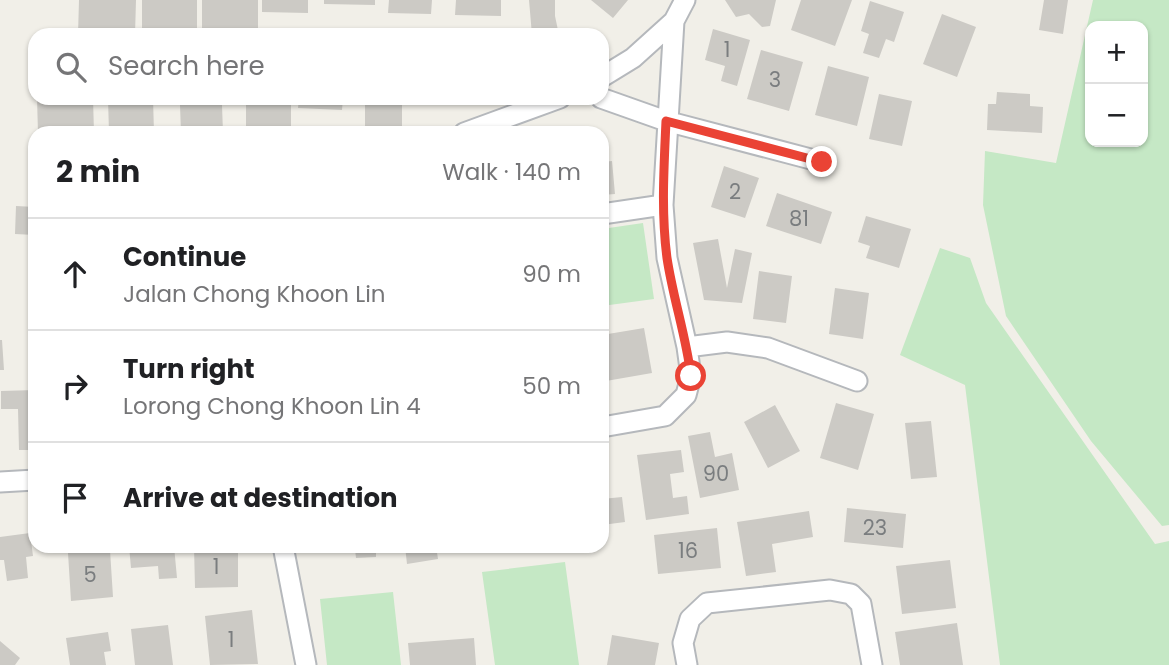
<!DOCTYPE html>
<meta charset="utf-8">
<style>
:root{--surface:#fff;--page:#f2f2f2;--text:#202124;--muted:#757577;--line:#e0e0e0}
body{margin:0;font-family:Poppins,sans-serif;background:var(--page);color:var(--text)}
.controls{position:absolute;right:21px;top:21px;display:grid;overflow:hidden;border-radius:14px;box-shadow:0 2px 5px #0004}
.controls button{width:63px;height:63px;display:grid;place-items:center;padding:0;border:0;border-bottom:2px solid var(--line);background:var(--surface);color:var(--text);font:35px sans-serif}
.stop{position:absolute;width:21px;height:21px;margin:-16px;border:5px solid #ea4335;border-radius:50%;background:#fff}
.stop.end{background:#ea4335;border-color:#fff;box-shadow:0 2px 7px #0008}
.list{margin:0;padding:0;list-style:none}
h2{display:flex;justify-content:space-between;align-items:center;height:91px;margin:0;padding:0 28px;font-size:30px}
h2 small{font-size:23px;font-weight:400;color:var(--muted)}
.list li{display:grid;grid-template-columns:46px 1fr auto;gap:21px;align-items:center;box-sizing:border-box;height:112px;padding:0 28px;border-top:2px solid var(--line)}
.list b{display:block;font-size:26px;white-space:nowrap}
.list p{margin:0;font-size:23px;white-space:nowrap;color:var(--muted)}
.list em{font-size:23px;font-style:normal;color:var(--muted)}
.icon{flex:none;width:38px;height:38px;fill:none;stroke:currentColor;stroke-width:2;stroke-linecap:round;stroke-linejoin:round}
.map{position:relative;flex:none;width:1169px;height:665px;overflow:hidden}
.search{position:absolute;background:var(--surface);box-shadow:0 2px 5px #0004;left:28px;top:28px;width:581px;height:77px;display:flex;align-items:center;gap:18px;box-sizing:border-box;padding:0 24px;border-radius:21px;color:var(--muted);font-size:26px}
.panel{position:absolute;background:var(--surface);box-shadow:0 2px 5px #0004;left:28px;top:126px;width:581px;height:427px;border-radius:21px}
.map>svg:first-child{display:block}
.green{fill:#c5e8c5;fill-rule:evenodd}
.building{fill:#cccac5}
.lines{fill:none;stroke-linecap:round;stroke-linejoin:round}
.minor-casing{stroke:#b5b8bc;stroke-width:23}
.minor{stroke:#fff;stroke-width:19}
.route{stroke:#ea4335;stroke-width:9}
.labels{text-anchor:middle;stroke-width:6;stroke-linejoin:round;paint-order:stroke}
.number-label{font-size:21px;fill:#7a7d7f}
</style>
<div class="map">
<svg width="1169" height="665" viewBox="0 0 1169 665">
<rect width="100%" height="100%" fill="#f1efe8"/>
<path class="green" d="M1093,0H1169V525L1162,526L1091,441L1006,316L983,205L985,151L1056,163ZM1143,26V142H1090V26Z
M643,223L654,299L602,306V229Z
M940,248L970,258L986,303L1155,544L1169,541V665H1000L965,385L900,355Z
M565,562L579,665H495L482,572Z
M393,592L401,665H327L320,599Z"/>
<path class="building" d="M79,0H136L135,35H78Z
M142,0H197V33H142Z
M202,0H258V33H202Z
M262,0H308V13L262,12Z
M324,0H375V5L324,4Z
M389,0H432L431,14L388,13Z
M456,0H501V16L455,15Z
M529,0H555V16L559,35H532Z
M591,0H628L613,18Z
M725,0H776L770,26L762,27L749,14L736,17Z
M801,0H852L835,46L791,30Z
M1044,0H1068L1063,34L1039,30Z
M870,1L904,12L894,42L886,39L879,58L863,53L869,34L861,31Z
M942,14L976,27L957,77L923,64Z
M713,29L750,40L737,86L721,81L725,66L705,60Z
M761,50L803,62L789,111L747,99Z
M828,66L869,77L857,126L815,115Z
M997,92L1030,94V106L1043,107L1042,133L987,130L988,104H996Z
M879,94L912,101L902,146L869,139Z
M37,98H93L94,133H38Z
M108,98H153L154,133H109Z
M246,98H291V133H246Z
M299,98H343L342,110L298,108Z
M365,98H402V133H365Z
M180,105H222L223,133H181Z
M612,161L615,194L602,195V162Z
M724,166L759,178L745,218L711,207Z
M777,193L832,212L821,244L766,226Z
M16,206L35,207V235L15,234Z
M866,216L911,229L899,268L866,258L870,246L858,242Z
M718,239L727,288L735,249L752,253L742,303L704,300L693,243Z
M759,271L792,276L786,323L753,319Z
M835,288L869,293L863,339L829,334Z
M644,328L652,373L606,381L602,357V335Z
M0,340H2L4,370H0Z
M35,390V450H19L18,409H1V391Z
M836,403L874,414L858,470L820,458Z
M775,405L800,451L768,468L744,422Z
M931,421L937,477L911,479L905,423Z
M710,432L715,457L732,453L739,490L700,498L688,436Z
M681,450L684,472L670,474L673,498L687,496L689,514L646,520L637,455Z
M622,497L625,522L602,525V499Z
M847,508L906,514L903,548L844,542Z
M809,511L813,537L772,544L776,572L746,576L737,522Z
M717,528L721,568L658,574L654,535Z
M30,533L33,556L26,557L28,578L7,581L4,560H0V537Z
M129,546H174L177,578L159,579L158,566L131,568Z
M194,546H238V587L195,588Z
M319,546H376V557L356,558L355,549L319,551Z
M405,546H436L438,559L407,564Z
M110,550L113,597L71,601L68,553Z
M950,560L956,608L902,614L896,566Z
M252,610L258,664L210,665L205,616Z
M957,623L963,665H900L895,632Z
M168,625L173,665H135L131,629Z
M108,632L111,651L104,652L106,665H70L66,638Z
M612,635L659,643L655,665H607Z
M474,638L476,665H410L408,643Z
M0,641L20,658L15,665H0Z"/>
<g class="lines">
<g class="minor-casing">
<path id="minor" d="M602,77L633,58L674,21
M601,98L666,121L822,162
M464,133L560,98
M602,214L663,205
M687,347L727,342L768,348L857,381
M602,427L665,416L686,395L691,376L687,347L667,258L663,205L674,21L685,0
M0,482L35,480
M283,546L306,665
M687,665L683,643L690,619L707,603L830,590L851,594L861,604L872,665"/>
</g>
<use href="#minor" class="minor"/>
</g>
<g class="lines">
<path class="route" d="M691,376C686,336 673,298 667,258C661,212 664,167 666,121L822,162"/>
</g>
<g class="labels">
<g class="number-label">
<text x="727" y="57">1</text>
<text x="775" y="87">3</text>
<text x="735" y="199">2</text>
<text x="799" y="226">81</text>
<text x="716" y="481">90</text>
<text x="875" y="535">23</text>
<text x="688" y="558">16</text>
<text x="216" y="574">1</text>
<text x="90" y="582">5</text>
<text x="231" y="647">1</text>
</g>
</g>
</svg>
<div class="controls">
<button>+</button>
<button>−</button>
</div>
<div class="stop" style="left:691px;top:376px"></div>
<div class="stop end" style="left:822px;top:162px"></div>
<div class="search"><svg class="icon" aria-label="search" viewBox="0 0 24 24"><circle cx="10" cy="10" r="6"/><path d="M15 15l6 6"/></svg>Search here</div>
<section class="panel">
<h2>2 min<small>Walk · 140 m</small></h2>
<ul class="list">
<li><svg class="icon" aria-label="ahead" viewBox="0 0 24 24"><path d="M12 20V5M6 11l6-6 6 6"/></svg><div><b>Continue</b><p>Jalan Chong Khoon Lin</p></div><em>90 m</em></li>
<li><svg class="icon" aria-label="right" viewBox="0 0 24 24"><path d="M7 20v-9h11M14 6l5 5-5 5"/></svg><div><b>Turn right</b><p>Lorong Chong Khoon Lin 4</p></div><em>50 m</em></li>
<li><svg class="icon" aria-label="arrive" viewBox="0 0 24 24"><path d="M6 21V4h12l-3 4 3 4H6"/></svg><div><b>Arrive at destination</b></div></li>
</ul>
</section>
</div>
